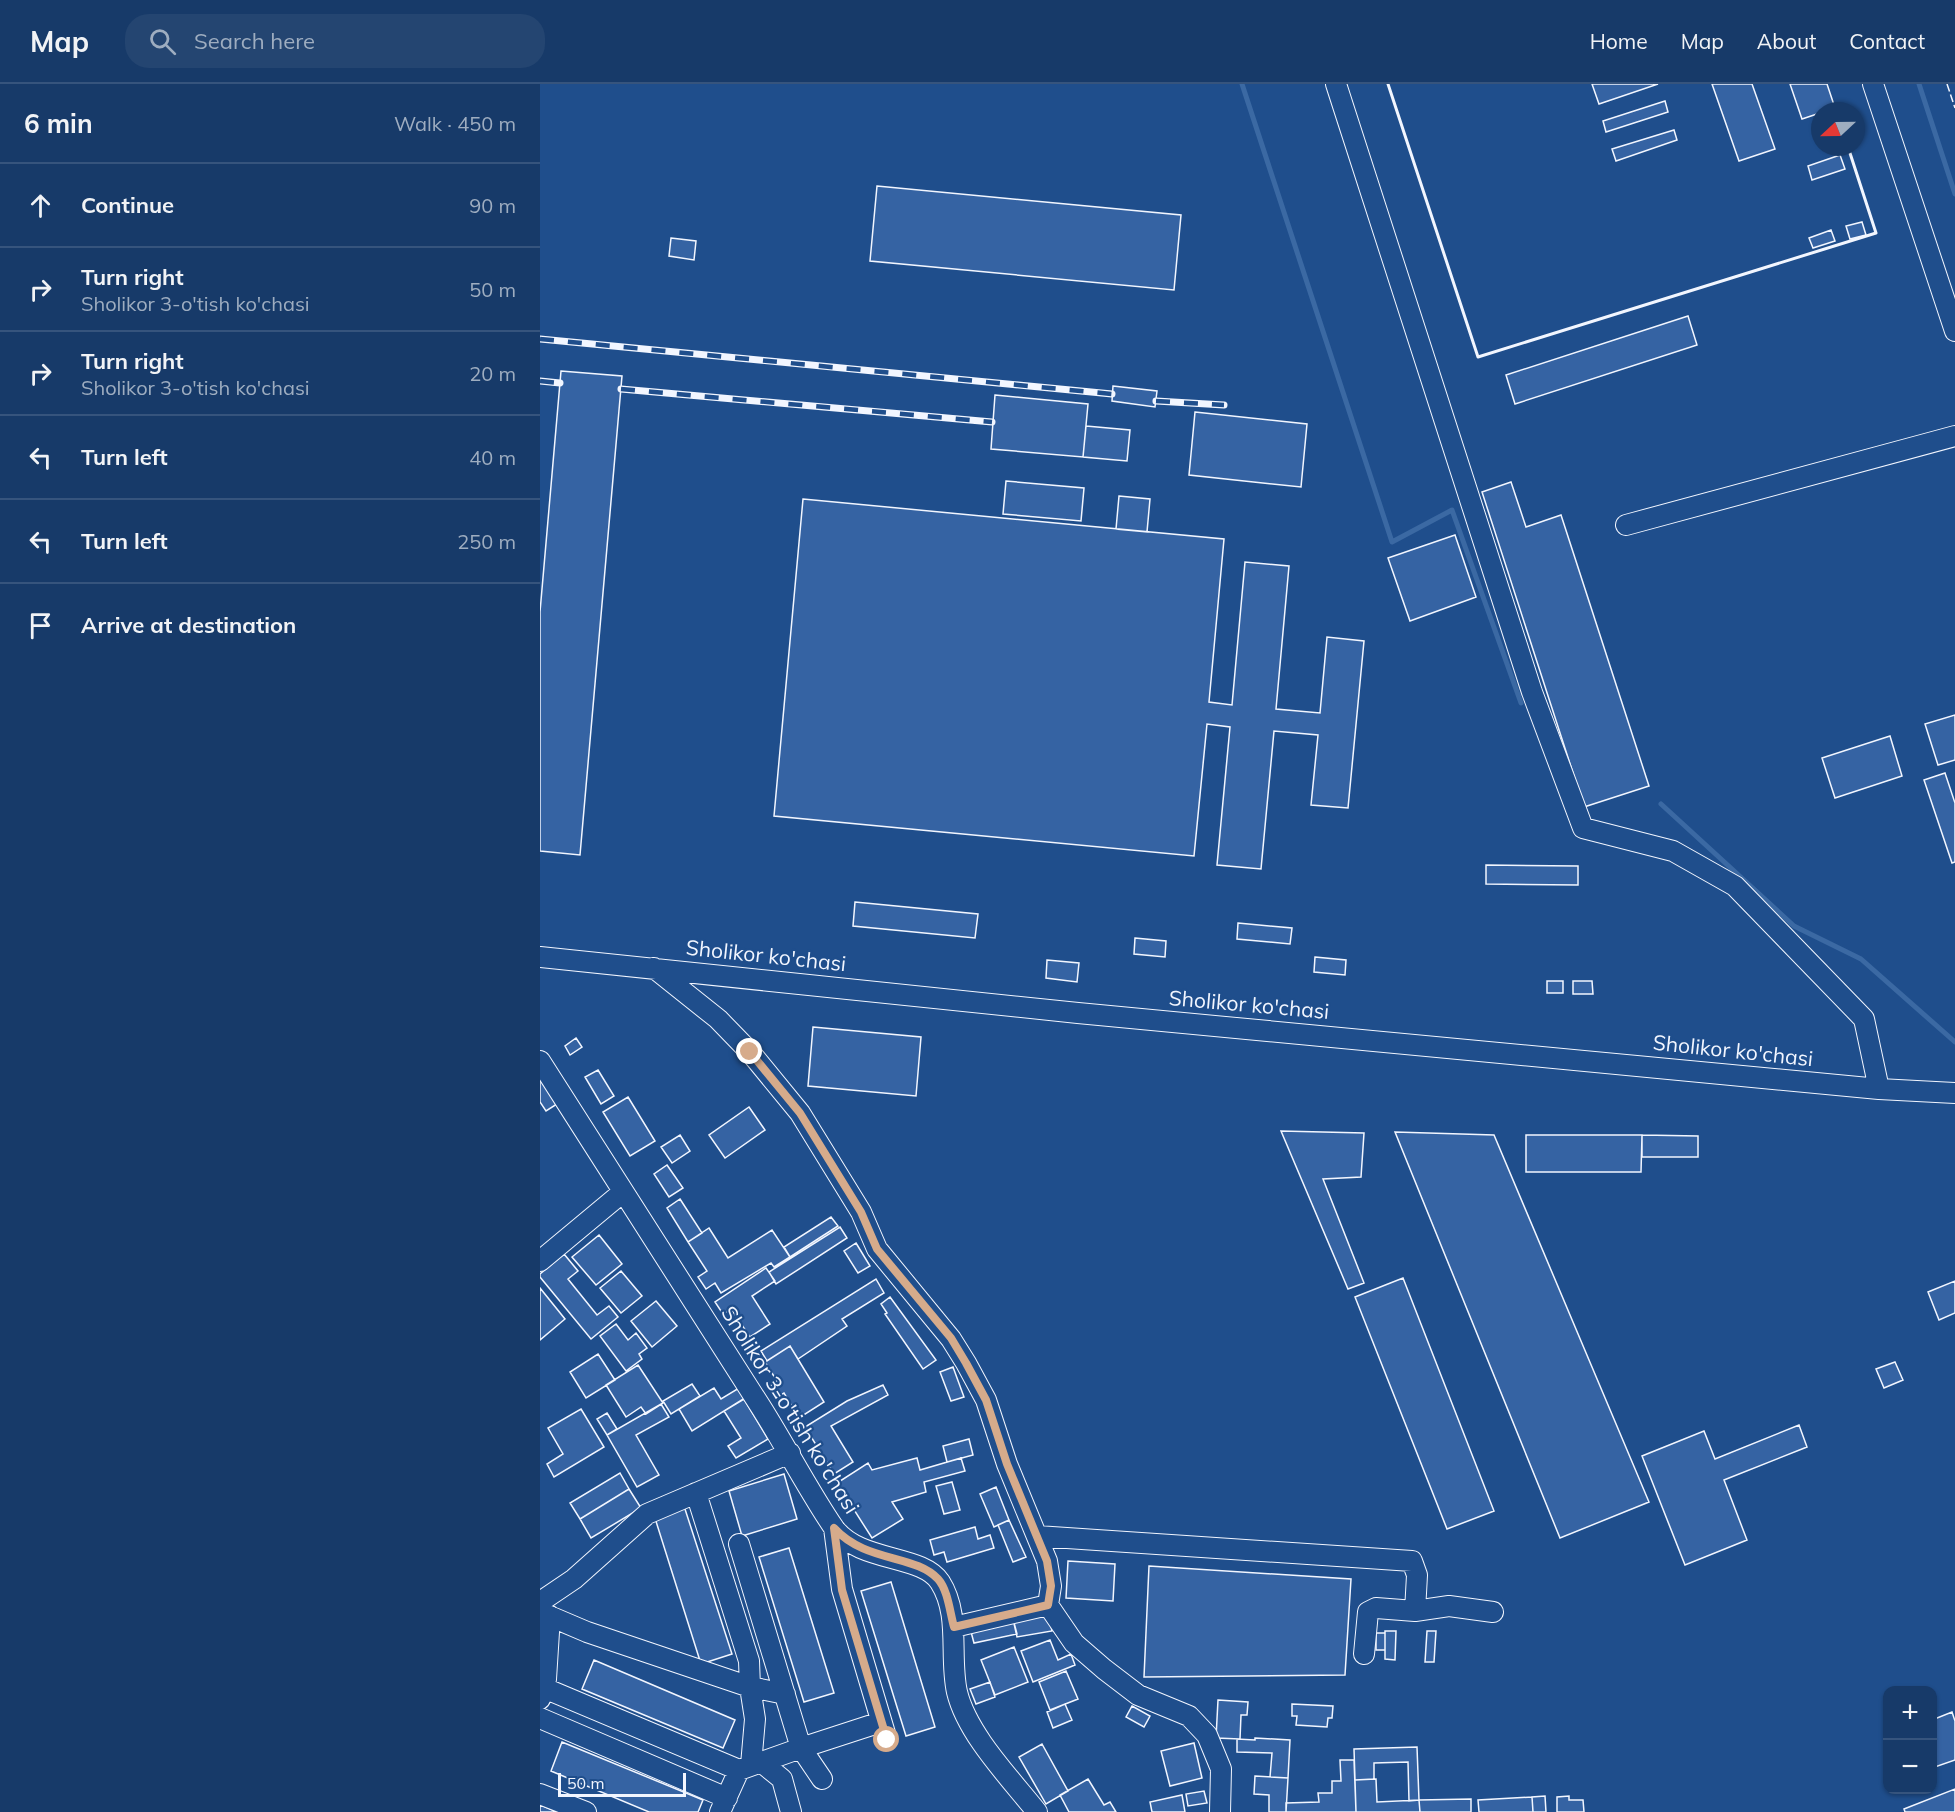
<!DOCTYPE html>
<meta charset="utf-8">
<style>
:root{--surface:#173a69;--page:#244571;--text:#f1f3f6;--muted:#9eadc0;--line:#36547d}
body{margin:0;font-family:Mulish,sans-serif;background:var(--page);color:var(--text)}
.controls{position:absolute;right:18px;bottom:18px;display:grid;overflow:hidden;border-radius:12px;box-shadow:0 2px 4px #0004}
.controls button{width:54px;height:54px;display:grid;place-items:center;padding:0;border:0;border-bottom:2px solid var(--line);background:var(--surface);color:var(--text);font:30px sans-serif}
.compass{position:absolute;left:1271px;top:18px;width:54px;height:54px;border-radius:50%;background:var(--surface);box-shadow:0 2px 4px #0004;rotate:248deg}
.scale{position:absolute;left:18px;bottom:15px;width:128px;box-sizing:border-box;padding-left:6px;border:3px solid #f2f6ff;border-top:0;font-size:16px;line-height:21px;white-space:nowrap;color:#f2f6ff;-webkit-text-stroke:4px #1f4e8c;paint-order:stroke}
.stop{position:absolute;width:18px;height:18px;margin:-14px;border:4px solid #d6ab8b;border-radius:50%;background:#fff}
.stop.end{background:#d6ab8b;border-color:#fff;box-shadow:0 2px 6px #0008}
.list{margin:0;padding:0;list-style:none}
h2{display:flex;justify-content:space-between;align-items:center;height:78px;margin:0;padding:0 24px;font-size:26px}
h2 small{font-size:20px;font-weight:400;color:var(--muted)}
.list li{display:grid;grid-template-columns:39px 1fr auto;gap:18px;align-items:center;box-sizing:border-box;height:84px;padding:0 24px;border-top:2px solid var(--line)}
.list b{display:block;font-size:22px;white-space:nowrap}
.list p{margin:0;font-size:20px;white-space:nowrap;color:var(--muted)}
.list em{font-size:20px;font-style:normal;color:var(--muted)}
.icon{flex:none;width:33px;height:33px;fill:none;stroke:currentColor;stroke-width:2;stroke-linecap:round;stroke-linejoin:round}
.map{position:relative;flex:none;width:1415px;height:1728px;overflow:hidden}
header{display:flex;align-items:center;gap:36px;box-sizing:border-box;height:84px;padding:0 30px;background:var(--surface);border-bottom:2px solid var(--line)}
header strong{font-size:28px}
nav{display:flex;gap:33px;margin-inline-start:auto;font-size:21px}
.search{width:420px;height:54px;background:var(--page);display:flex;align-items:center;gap:15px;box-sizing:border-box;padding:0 21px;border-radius:24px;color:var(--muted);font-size:22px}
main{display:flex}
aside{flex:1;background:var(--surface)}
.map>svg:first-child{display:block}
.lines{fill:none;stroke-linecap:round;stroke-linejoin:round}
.stream{stroke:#3b69a3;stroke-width:5}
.building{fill:#3563a3;stroke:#f2f6ff;stroke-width:1.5}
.minor-casing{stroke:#f2f6ff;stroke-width:22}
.minor{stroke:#1f4e8c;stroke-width:20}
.rail-casing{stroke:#f2f6ff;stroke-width:7}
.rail{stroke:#1f4e8c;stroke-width:4.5;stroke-dasharray:14;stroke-linecap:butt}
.fence{stroke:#f2f6ff;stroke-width:1.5;stroke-dasharray:8 3;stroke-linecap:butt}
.wall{stroke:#f2f6ff;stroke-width:3}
.route{stroke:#d6ab8b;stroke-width:8}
.labels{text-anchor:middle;stroke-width:4.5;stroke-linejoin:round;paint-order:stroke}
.street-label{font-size:21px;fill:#f2f6ff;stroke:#1f4e8c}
</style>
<header>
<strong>Map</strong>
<div class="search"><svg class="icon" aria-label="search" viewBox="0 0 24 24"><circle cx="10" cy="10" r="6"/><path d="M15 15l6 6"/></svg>Search here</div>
<nav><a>Home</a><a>Map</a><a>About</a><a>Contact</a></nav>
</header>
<main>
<aside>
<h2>6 min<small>Walk · 450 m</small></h2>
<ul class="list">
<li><svg class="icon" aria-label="ahead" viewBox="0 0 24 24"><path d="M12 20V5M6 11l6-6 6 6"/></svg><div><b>Continue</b></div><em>90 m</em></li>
<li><svg class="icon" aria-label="right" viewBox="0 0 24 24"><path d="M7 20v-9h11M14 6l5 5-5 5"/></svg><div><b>Turn right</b><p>Sholikor 3-o'tish ko'chasi</p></div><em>50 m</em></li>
<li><svg class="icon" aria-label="right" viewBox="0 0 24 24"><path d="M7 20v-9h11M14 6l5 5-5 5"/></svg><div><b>Turn right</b><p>Sholikor 3-o'tish ko'chasi</p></div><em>20 m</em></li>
<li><svg class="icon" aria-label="left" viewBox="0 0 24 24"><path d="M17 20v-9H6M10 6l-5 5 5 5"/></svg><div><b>Turn left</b></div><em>40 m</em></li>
<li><svg class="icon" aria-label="left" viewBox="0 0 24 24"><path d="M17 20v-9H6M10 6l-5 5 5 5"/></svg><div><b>Turn left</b></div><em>250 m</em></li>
<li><svg class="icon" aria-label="arrive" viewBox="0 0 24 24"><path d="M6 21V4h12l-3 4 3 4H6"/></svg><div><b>Arrive at destination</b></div></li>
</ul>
</aside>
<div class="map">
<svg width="1415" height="1728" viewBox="0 0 1415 1728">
<rect width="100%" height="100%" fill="#1f4e8c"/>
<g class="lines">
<path class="stream" d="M702,0L852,458L912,426L981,619
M1379,0L1415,110
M1121,720L1254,842L1321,875L1415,958"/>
</g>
<path class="building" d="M1052,0H1118L1059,20Z
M1172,0H1212L1235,65L1199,77Z
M1250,0H1287L1295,24L1262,35Z
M1125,17L1128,28L1066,48L1063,37Z
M1134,46L1137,56L1076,77L1072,65Z
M1300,71L1305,85L1272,96L1268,82Z
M337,102L641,131L634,206L330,177Z
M1322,138L1326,151L1310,155L1306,142Z
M1291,146L1295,157L1273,164L1269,154Z
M131,154L156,157L154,176L129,172Z
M1148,232L1157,261L975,320L966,291Z
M21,287L82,292L40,771L0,767V528Z
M573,302L617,307L615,323L572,317Z
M455,311L548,320L543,373L451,365Z
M655,328L767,340L761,403L649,391Z
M546,342L590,346L587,377L543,373Z
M466,397L544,404L541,437L463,430Z
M971,398L986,443L1021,431L1109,702L1044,723L942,408Z
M579,412L610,415L607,448L576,445Z
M263,415L684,455L669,618L692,621L705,478L749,482L736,625L780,629L787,553L824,557L808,724L771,721L778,651L734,647L721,785L677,781L690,643L667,640L654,772L234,732Z
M915,451L936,513L870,537L848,474Z
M1415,631V676L1398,681L1385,640Z
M1350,652L1362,692L1295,714L1282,674Z
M1405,689L1415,719V778L1412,779L1384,696Z
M946,781L1038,782V801L946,800Z
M315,818L438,830L435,854L313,842Z
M698,839L752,844L750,860L697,855Z
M595,854L626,857L625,873L594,870Z
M775,873L806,876L805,891L774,888Z
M507,876L539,879L537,898L506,894Z
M1007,897H1023V909H1007Z
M1033,897H1052L1053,910H1033Z
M273,943L381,953L376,1012L268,1002Z
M36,954L42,963L30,971L25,962Z
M58,986L74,1012L61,1020L45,993Z
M0,995L17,1020L6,1027L0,1018Z
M88,1013L115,1057L90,1072L63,1028Z
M209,1023L225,1046L185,1074L169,1051Z
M741,1047L824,1049L821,1093L783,1095L824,1199L808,1205Z
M855,1048L954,1051L1109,1418L1020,1454Z
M140,1051L150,1067L132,1079L121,1063Z
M986,1051H1102L1101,1088H986Z
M1102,1051L1158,1052V1073H1102Z
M127,1081L143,1104L129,1113L114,1090Z
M140,1115L162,1149L148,1158L127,1124Z
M291,1133L298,1142L250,1173L244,1163Z
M300,1143L307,1154L236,1200L229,1188Z
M169,1144L188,1174L232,1146L250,1173L234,1183L231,1179L181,1209L175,1199L166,1205L158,1193L167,1187L148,1158Z
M59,1151L82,1180L56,1201L32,1173Z
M316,1159L330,1182L318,1189L304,1167Z
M24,1170L38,1187L28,1195L57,1231L69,1222L78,1233L51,1255L0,1193V1190Z
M226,1184L235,1197L212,1212L230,1240L210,1253L191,1225L183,1230L175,1218Z
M81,1187L102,1212L81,1229L60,1204Z
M863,1194L954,1427L907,1445L815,1213Z
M336,1195L344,1209L302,1235L307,1242L258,1275L250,1262L227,1277L221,1267Z
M1415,1197V1229L1399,1236L1388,1208Z
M0,1204L25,1235L0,1256Z
M350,1213L396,1276L383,1285L345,1230L347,1229L341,1220Z
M116,1217L137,1242L112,1263L91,1237Z
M76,1240L88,1256L96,1249L107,1264L99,1270L102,1275L86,1287L60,1252Z
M250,1262L284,1318L259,1334L244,1309L236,1314L229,1303L237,1297L225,1278Z
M58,1270L75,1296L46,1314L30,1288Z
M1355,1278L1363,1296L1344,1304L1336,1285Z
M98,1281L123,1319L106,1330L101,1323L86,1333L66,1301Z
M413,1283L424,1313L411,1317L400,1288Z
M152,1300L160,1312L131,1330L123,1317Z
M343,1301L348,1311L291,1342L313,1378L294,1390L265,1343L307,1317Z
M174,1304L181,1315L199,1304L205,1314L152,1347L139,1325Z
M204,1315L228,1355L196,1374L188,1362L201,1354L184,1327Z
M121,1320L129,1333L96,1351L119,1391L97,1403L67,1351Z
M41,1325L64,1363L14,1393L7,1380L23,1370L8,1344Z
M67,1329L77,1345L67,1351L57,1335Z
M1259,1341L1267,1363L1184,1396L1207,1456L1145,1481L1102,1372L1164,1347L1175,1375Z
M429,1355L433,1371L407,1378L403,1362Z
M377,1374L380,1386L421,1374L425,1387L384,1398L386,1408L352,1418L363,1435L332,1454L297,1399L328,1379L332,1386Z
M80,1389L89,1405L40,1435L30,1419Z
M244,1390L257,1435L202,1452L189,1407Z
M412,1398L420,1426L404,1430L396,1402Z
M456,1403L469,1436L454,1443L440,1410Z
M89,1405L101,1424L51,1454L40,1435Z
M144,1422L192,1570L161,1580L114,1431Z
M469,1436L486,1473L473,1478L458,1441Z
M435,1443L438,1455L450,1451L454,1464L407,1478L404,1468L394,1471L390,1456Z
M249,1464L294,1609L264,1618L219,1473Z
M528,1477L575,1480L573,1517L526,1514Z
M609,1482L811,1495L805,1591L604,1593Z
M351,1498L395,1643L366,1652L321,1507Z
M508,1528L512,1547L477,1553L473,1535Z
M473,1535L477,1550L434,1559L430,1544Z
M845,1547H856L855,1576L845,1575Z
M887,1547H896L894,1578H885Z
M836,1549H845V1566H836Z
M510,1556L518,1576L531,1570L535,1581L493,1598L481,1567Z
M474,1563L488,1598L455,1611L441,1576Z
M54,1576L195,1636L183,1664L42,1605Z
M526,1587L538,1615L510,1626L499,1598Z
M450,1598L455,1613L436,1620L430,1605Z
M678,1616L708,1618L707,1631H701L700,1655L676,1654Z
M525,1620L532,1636L513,1644L507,1628Z
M752,1620L793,1622L792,1634H788L787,1643L756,1641L757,1632H752Z
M592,1622L610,1632L604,1643L586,1633Z
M1412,1628L1415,1637V1676L1392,1684V1636Z
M715,1654L750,1656L748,1694L730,1693L732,1669L697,1668V1655L715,1656Z
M22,1658L163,1716L158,1728H109L11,1687Z
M654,1659L662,1694L630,1702L621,1667Z
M502,1660L528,1707L506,1720L479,1673Z
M877,1663L879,1716L869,1717L868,1678L834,1679V1695L815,1696L814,1665Z
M800,1676H814L816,1728H746V1719L779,1718L778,1709H792V1697H801Z
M715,1692L748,1694L746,1728H729V1711L714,1710Z
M548,1695L564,1721L570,1718L576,1728H529L520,1711Z
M836,1695L837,1718L879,1716L880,1728H816L815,1696Z
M1415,1705V1728H1365L1364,1725Z
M664,1707L667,1719L648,1722L646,1710Z
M642,1711L645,1728H612L610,1718Z
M1005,1712L1006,1728H993L992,1713Z
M1029,1712V1716H1043L1044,1728H1017V1713Z
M992,1713L993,1728H939L938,1716Z
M931,1715V1728H880L879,1716Z
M0,1721L17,1728H0Z"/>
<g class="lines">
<g class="minor-casing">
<path id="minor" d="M796,0L992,608L1043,744L1133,767L1195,802L1324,935L1339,1005
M1333,0L1415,247
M1086,441L1415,352
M0,873L538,929L1339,1005L1415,1009
M114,884L178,935L210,968L260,1029L321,1128L337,1165L411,1255L426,1279L446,1316L467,1380L507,1477L511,1502L508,1521
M0,977C73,1091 146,1205 219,1320C244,1359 268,1406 294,1444C320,1479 382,1470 400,1498C421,1531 409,1572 417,1608C427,1650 470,1694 497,1728
M0,1177L83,1108
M156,1409L209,1577L210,1603L245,1610
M294,1444L302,1505L347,1656
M497,1452L872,1477L877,1491L875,1527L836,1524L828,1528L824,1570
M199,1460L261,1664L341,1638
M0,1518L34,1495L107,1430L250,1369
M875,1527L909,1522L953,1528
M0,1528L47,1548L210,1603L215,1635L211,1681
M414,1543L508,1521L534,1559L564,1585L598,1611L649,1632L667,1651L681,1685L680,1728
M4,1604L199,1686
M0,1615L6,1595L10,1532
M0,1634L187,1714
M221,1678L242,1695L251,1728
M0,1710L46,1728
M180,1728L199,1686L261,1664L282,1695"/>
</g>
<use href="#minor" class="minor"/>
<g class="rail-casing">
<path id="rail" d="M0,255L572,310
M0,297L20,299
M81,305L452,338
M616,317L684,321"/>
</g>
<use href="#rail" class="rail"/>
<path class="fence" d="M1407,0L1415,24"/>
<path class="wall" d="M848,0L938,273L1336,149L1308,63"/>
</g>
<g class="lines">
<path class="route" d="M210,968L260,1029L321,1128L337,1165L411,1254L426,1279L446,1316L467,1380L507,1477L511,1502L508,1521L414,1543C410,1529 408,1506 398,1495C375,1470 326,1479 294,1444L302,1506L347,1656"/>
</g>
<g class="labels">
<g class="street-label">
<text transform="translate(226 872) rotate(6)" y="7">Sholikor ko'chasi</text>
<text transform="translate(709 921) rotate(5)" y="7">Sholikor ko'chasi</text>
<text transform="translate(1193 967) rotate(6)" y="7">Sholikor ko'chasi</text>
<text transform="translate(250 1326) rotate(58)" y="7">Sholikor 3-o'tish ko'chasi</text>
</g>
</g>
</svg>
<div class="controls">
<button>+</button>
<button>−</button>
</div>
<svg class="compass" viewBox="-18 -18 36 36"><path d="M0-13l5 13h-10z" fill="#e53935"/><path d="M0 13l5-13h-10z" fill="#9eadc0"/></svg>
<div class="scale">50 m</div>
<div class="stop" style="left:347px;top:1656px"></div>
<div class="stop end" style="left:210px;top:968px"></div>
</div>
</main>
